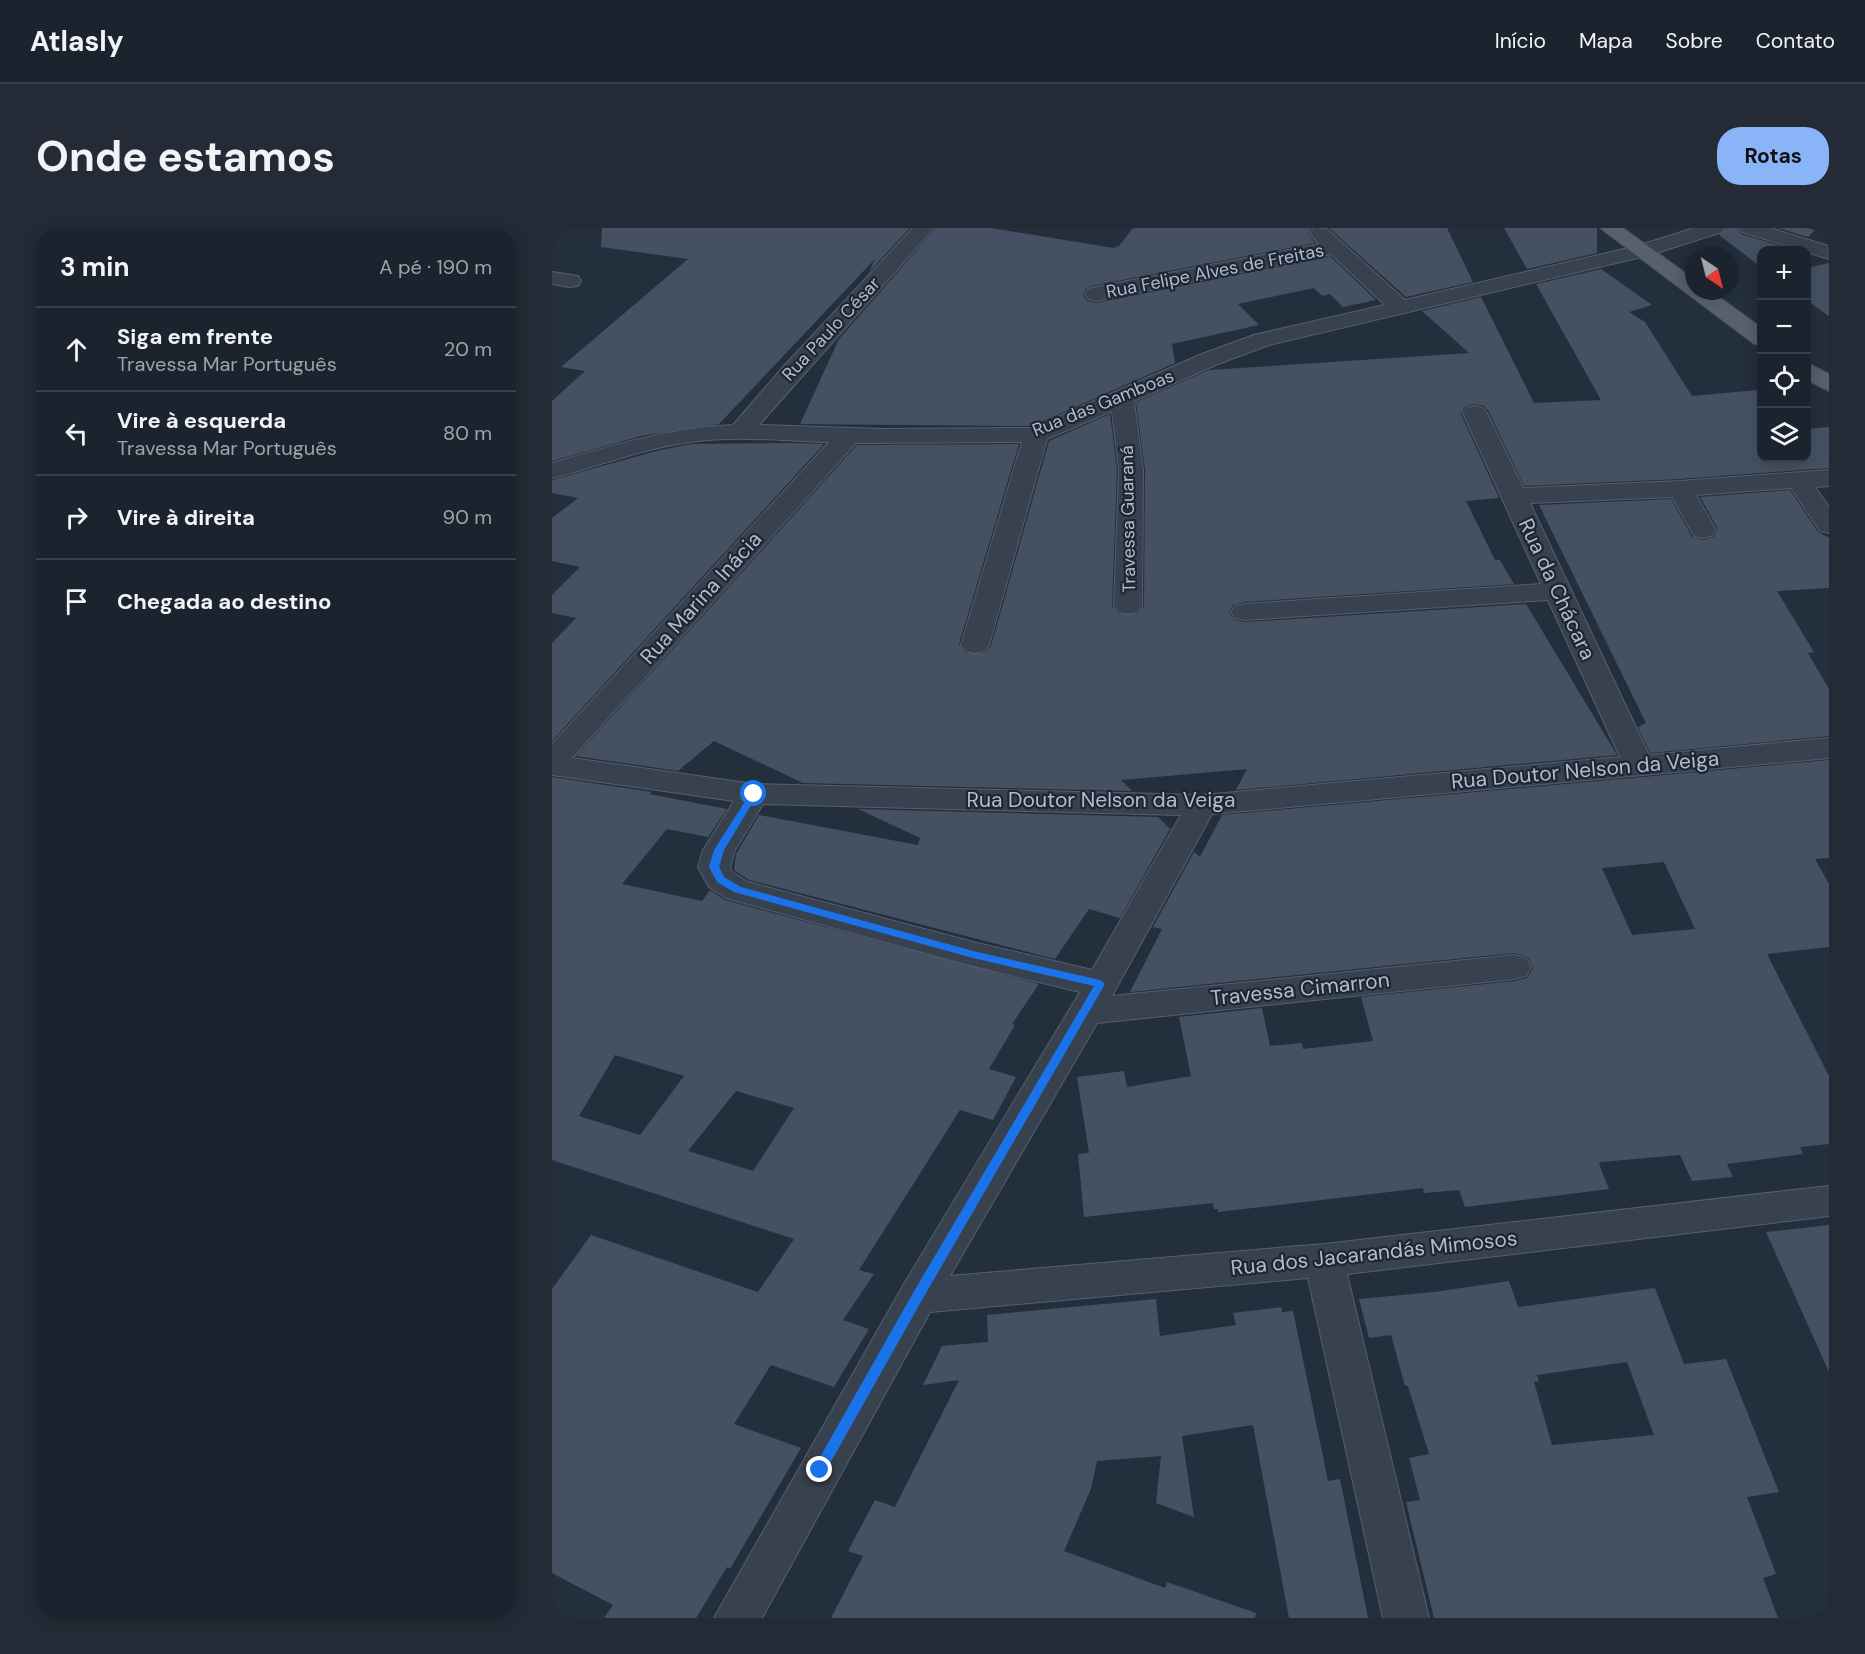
<!DOCTYPE html>
<html lang="pt">
<meta charset="utf-8">
<style>
:root{--surface:#1b232e;--page:#242b36;--text:#f1f3f6;--muted:#a0a4aa;--line:#39404a;--accent:#8ab4f8}
body{margin:0;font-family:"DM Sans",sans-serif;background:var(--page);color:var(--text)}
.controls{position:absolute;right:18px;top:18px;display:grid;overflow:hidden;border-radius:12px;box-shadow:0 3px 15px #0003}
.controls button{width:54px;height:54px;display:grid;place-items:center;padding:0;border:0;border-bottom:2px solid var(--line);background:var(--surface);color:var(--text);font:30px sans-serif}
.compass{position:absolute;left:1133px;top:18px;width:54px;height:54px;border-radius:50%;background:var(--surface);box-shadow:0 3px 15px #0003;rotate:145deg}
.stop{position:absolute;width:18px;height:18px;margin:-14px;border:4px solid #1a73e8;border-radius:50%;background:#fff}
.stop.end{background:#1a73e8;border-color:#fff;box-shadow:0 2px 6px #0008}
.list{margin:0;padding:0;list-style:none}
h2{display:flex;justify-content:space-between;align-items:center;height:78px;margin:0;padding:0 24px;font-size:26px}
h2 small{font-size:20px;font-weight:400;color:var(--muted)}
.list li{display:grid;grid-template-columns:39px 1fr auto;gap:18px;align-items:center;box-sizing:border-box;height:84px;padding:0 24px;border-top:2px solid var(--line)}
.list b{display:block;font-size:22px;white-space:nowrap}
.list p{margin:0;font-size:20px;white-space:nowrap;color:var(--muted)}
.list em{font-size:20px;font-style:normal;color:var(--muted)}
.icon{flex:none;width:33px;height:33px;fill:none;stroke:currentColor;stroke-width:2;stroke-linecap:round;stroke-linejoin:round}
.map{position:relative;flex:none;width:1277px;height:1390px;overflow:hidden;border-radius:24px}
header{display:flex;align-items:center;gap:36px;box-sizing:border-box;height:84px;padding:0 30px;background:var(--surface);border-bottom:2px solid var(--line)}
header strong{font-size:28px}
nav{display:flex;gap:33px;margin-inline-start:auto;font-size:21px}
.intro{display:flex;align-items:center;justify-content:space-between;box-sizing:border-box;height:144px;padding:0 36px}
h1{margin:0;font-size:42px}
.button{padding:15px 27px;border-radius:24px;background:var(--accent);color:#111;font-size:21px;font-weight:700}
main{display:flex;gap:36px;padding:0 36px}
aside{flex:1;background:var(--surface);border-radius:24px;box-shadow:0 3px 15px #0003}
.map>svg:first-child{display:block}
.building{fill:#455162;fill-rule:evenodd}
.lines{fill:none;stroke-linecap:round;stroke-linejoin:round}
.minor-casing{stroke:#565f6c;stroke-width:2}
.major-casing{stroke:#414a57;stroke-width:2}
.minor{fill:#38414e;fill-rule:evenodd}
.major{fill:#56606e;fill-rule:evenodd}
.route{fill:#1a73e8}
.labels{text-anchor:middle;stroke-width:4.5;stroke-linejoin:round;paint-order:stroke}
.far-street-label{font-size:18px;fill:#b4bcc9;stroke:#1d2633}
.street-label{font-size:21px;fill:#b4bcc9;stroke:#1d2633}
</style>
<header>
<strong>Atlasly</strong>
<nav><a>Início</a><a>Mapa</a><a>Sobre</a><a>Contato</a></nav>
</header>
<div class="intro"><h1>Onde estamos</h1><a class="button">Rotas</a></div>
<main>
<aside>
<h2>3 min<small>A pé · 190 m</small></h2>
<ul class="list">
<li><svg class="icon" aria-label="ahead" viewBox="0 0 24 24"><path d="M12 20V5M6 11l6-6 6 6"/></svg><div><b>Siga em frente</b><p>Travessa Mar Português</p></div><em>20 m</em></li>
<li><svg class="icon" aria-label="left" viewBox="0 0 24 24"><path d="M17 20v-9H6M10 6l-5 5 5 5"/></svg><div><b>Vire à esquerda</b><p>Travessa Mar Português</p></div><em>80 m</em></li>
<li><svg class="icon" aria-label="right" viewBox="0 0 24 24"><path d="M7 20v-9h11M14 6l5 5-5 5"/></svg><div><b>Vire à direita</b></div><em>90 m</em></li>
<li><svg class="icon" aria-label="arrive" viewBox="0 0 24 24"><path d="M6 21V4h12l-3 4 3 4H6"/></svg><div><b>Chegada ao destino</b></div></li>
</ul>
</aside>
<div class="map">
<svg width="1277" height="1390" viewBox="0 0 1277 1390">
<rect width="100%" height="100%" fill="#242f3e"/>
<path class="building" d="M50,0H358L317,44L323,31L167,196L89,208L0,233V173L33,143L9,139L136,31L49,19Z
M384,0H439L561,20L567,18L581,0H760L756,5L763,15L544,57L534,60L531,67L535,73L544,75L778,28L824,72L791,79L778,66L770,68L762,60L686,76L707,97L620,116L623,135L480,198L248,196L287,111Z
M777,0H895L921,54L854,69Z
M952,0H1045V25L975,41Z
M1175,0H1185L1189,6L1242,22H1209V39L1167,7Z
M1226,0H1265L1256,9Z
M1277,35V88L1254,72V40Z
M1049,41L1100,77L1077,84L1093,94L1140,168L1206,162L1209,166V230H1254V201L1277,199V240L1128,251L972,258L937,184L932,178L922,176L913,179L909,186L947,270L914,273L943,332H948L962,356L693,374L681,377L677,385L683,392L693,394L974,376L1065,527L684,562L695,541L569,552L580,563L251,555L162,513L126,543L24,528L305,217L467,216L407,416L413,425H433L439,418L497,213L558,186L565,242L560,378L566,386H586L592,378L593,242L584,174L657,142L917,125L870,83L929,69L982,175L1049,172L984,56Z
M240,215L272,216L0,513V415L24,390L0,385V367L28,339L0,333V290L26,270L0,265V252L104,223L139,216Z
M1238,262L1266,304L1277,310V360L1225,363L1262,424L1256,425L1277,461V508L1098,525L1086,499L1094,495L987,277L1119,271L1140,309L1151,312L1162,309L1166,301L1148,269Z
M1277,532V630L1263,631L1277,656V719L1215,726L1277,848V916L1248,919L1251,926L1175,936L1181,949L1140,953L1128,927L1049,934L1047,936L1057,961L913,979L907,962L872,965L871,960L666,984V981H662L661,975L532,989L526,926L537,925L525,849L572,843L575,859L639,848L627,789L710,780L718,818L750,815L751,821L821,813L809,769L962,753L975,750L981,740L976,729L962,725L578,764L610,701L601,699L642,624L648,629L670,587ZM1112,634L1143,701L1080,707L1050,640Z
M0,549L100,564L97,566L175,581L156,609L115,601L70,656L150,673L158,662L173,672L487,756L460,796L463,797L437,841L464,849L441,892L408,882L307,1042L322,1046L291,1092L317,1101L282,1159L219,1137L182,1196L249,1220L178,1341L175,1339L144,1390H52L61,1377L0,1345V1061L39,1007L206,1064L242,1011L0,932ZM63,827L132,848L88,907L27,888ZM184,863L242,880L201,943L136,923Z
M306,581L606,589L618,601L568,690L537,681L503,731L197,652L182,642L184,626L207,587L366,617L368,610Z
M1277,997V1144L1214,1004Z
M957,1053L966,1079L1103,1060L1132,1136L1174,1131L1227,1264L1195,1269L1224,1346L1211,1350L1226,1390H882L854,1274L868,1272L857,1230L877,1226L856,1158H853L839,1107L817,1110L807,1071L882,1064ZM1075,1134L1102,1207L1000,1217L982,1154L987,1153L985,1147Z
M604,1071L608,1108L684,1097L681,1085L729,1079L730,1084L741,1083L776,1253L788,1251L816,1390H737L701,1197L630,1208L642,1289L604,1275L609,1228L545,1233L539,1261L512,1323L613,1360L615,1354L704,1385L703,1390H279L311,1328L296,1323L323,1272L343,1279L407,1152L371,1157L390,1118L436,1114L435,1087Z"/>
<g class="lines">
<g class="minor-casing">
<path id="minor" d="M361,0H382L207,197L331,201L480,200L650,126L702,107L833,77L779,26L544,73L536,71L533,66L536,61L544,59L767,16L758,5L763,0L775,1L853,72L1085,18L1142,0H1173L1170,4L1098,27L717,117L666,136L582,173L591,242L590,378L586,384L576,386L566,384L562,378L567,242L560,183L495,211L437,417L433,423L423,425L413,423L409,417L470,214L304,215L20,530L202,556L650,567L1068,529L996,372L693,392L683,390L679,384L683,378L693,376L989,356L911,185L915,180L923,178L931,180L935,185L971,260L1128,253L1277,242V258L1263,259L1277,279V305L1268,303L1239,260L1144,267L1164,302L1160,308L1151,310L1142,308L1120,269L978,275L1097,527L1277,510V530L660,586L560,768L962,727L974,730L979,739L974,748L962,751L545,795L398,1048L772,1016L1277,958V988L795,1046L877,1390H831L756,1050L378,1084L210,1390H162L352,1056L528,764L421,738L174,670L157,659L146,639L151,622L182,573L0,547V516L277,214C232,213 184,207 139,214C91,220 46,239 0,250V235C61,217 118,200 181,197L232,138ZM211,576L629,587L540,742L421,714L196,654L180,644L178,639L183,622Z
M1187,0H1218L1277,18V31L1190,4Z
M0,44L26,48L29,53L26,58L18,59L0,56Z"/>
</g>
<g class="major-casing">
<path id="major" d="M1048,0H1071L1142,51V63H1159L1210,100V118L1202,116Z
M1254,134L1277,146V163L1254,152Z"/>
</g>
<use href="#minor" class="minor"/>
<use href="#major" class="major"/>
</g>
<path class="route" d="M199,564L206,566L172,622L167,639L172,649L189,659L421,723L548,752L553,756L370,1072L272,1246L268,1248L263,1246V1238L361,1065L542,758L421,730L182,664L165,654L157,639L162,622Z"/>
<g class="labels">
<g class="far-street-label">
<text transform="translate(663 43) rotate(-11)" y="6">Rua Felipe Alves de Freitas</text>
<text transform="translate(279 101) rotate(-47)" y="6">Rua Paulo César</text>
<text transform="translate(551 175) rotate(-22)" y="6">Rua das Gamboas</text>
<text transform="translate(576 291) rotate(-91)" y="6">Travessa Guaraná</text>
</g>
<g class="street-label">
<text transform="translate(1005 361) rotate(65)" y="7">Rua da Chácara</text>
<text transform="translate(149 370) rotate(-48)" y="7">Rua Marina Inácia</text>
<text transform="translate(1033 542) rotate(-5)" y="7">Rua Doutor Nelson da Veiga</text>
<text x="549" y="579">Rua Doutor Nelson da Veiga</text>
<text transform="translate(748 761) rotate(-6)" y="7">Travessa Cimarron</text>
<text transform="translate(822 1025) rotate(-6)" y="7">Rua dos Jacarandás Mimosos</text>
</g>
</g>
</svg>
<div class="controls">
<button>+</button>
<button>−</button>
<button><svg class="icon" aria-label="locate" viewBox="0 0 24 24"><circle cx="12" cy="12" r="6"/><path d="M12 2v4M12 18v4M2 12h4M18 12h4"/></svg></button>
<button><svg class="icon" aria-label="layers" viewBox="0 0 24 24"><path d="M12 4l9 5-9 5-9-5zM3 14l9 5 9-5"/></svg></button>
</div>
<svg class="compass" viewBox="-18 -18 36 36"><path d="M0-13l5 13h-10z" fill="#e53935"/><path d="M0 13l5-13h-10z" fill="#a0a4aa"/></svg>
<div class="stop" style="left:202px;top:566px"></div>
<div class="stop end" style="left:268px;top:1242px"></div>
</div>
</main>
